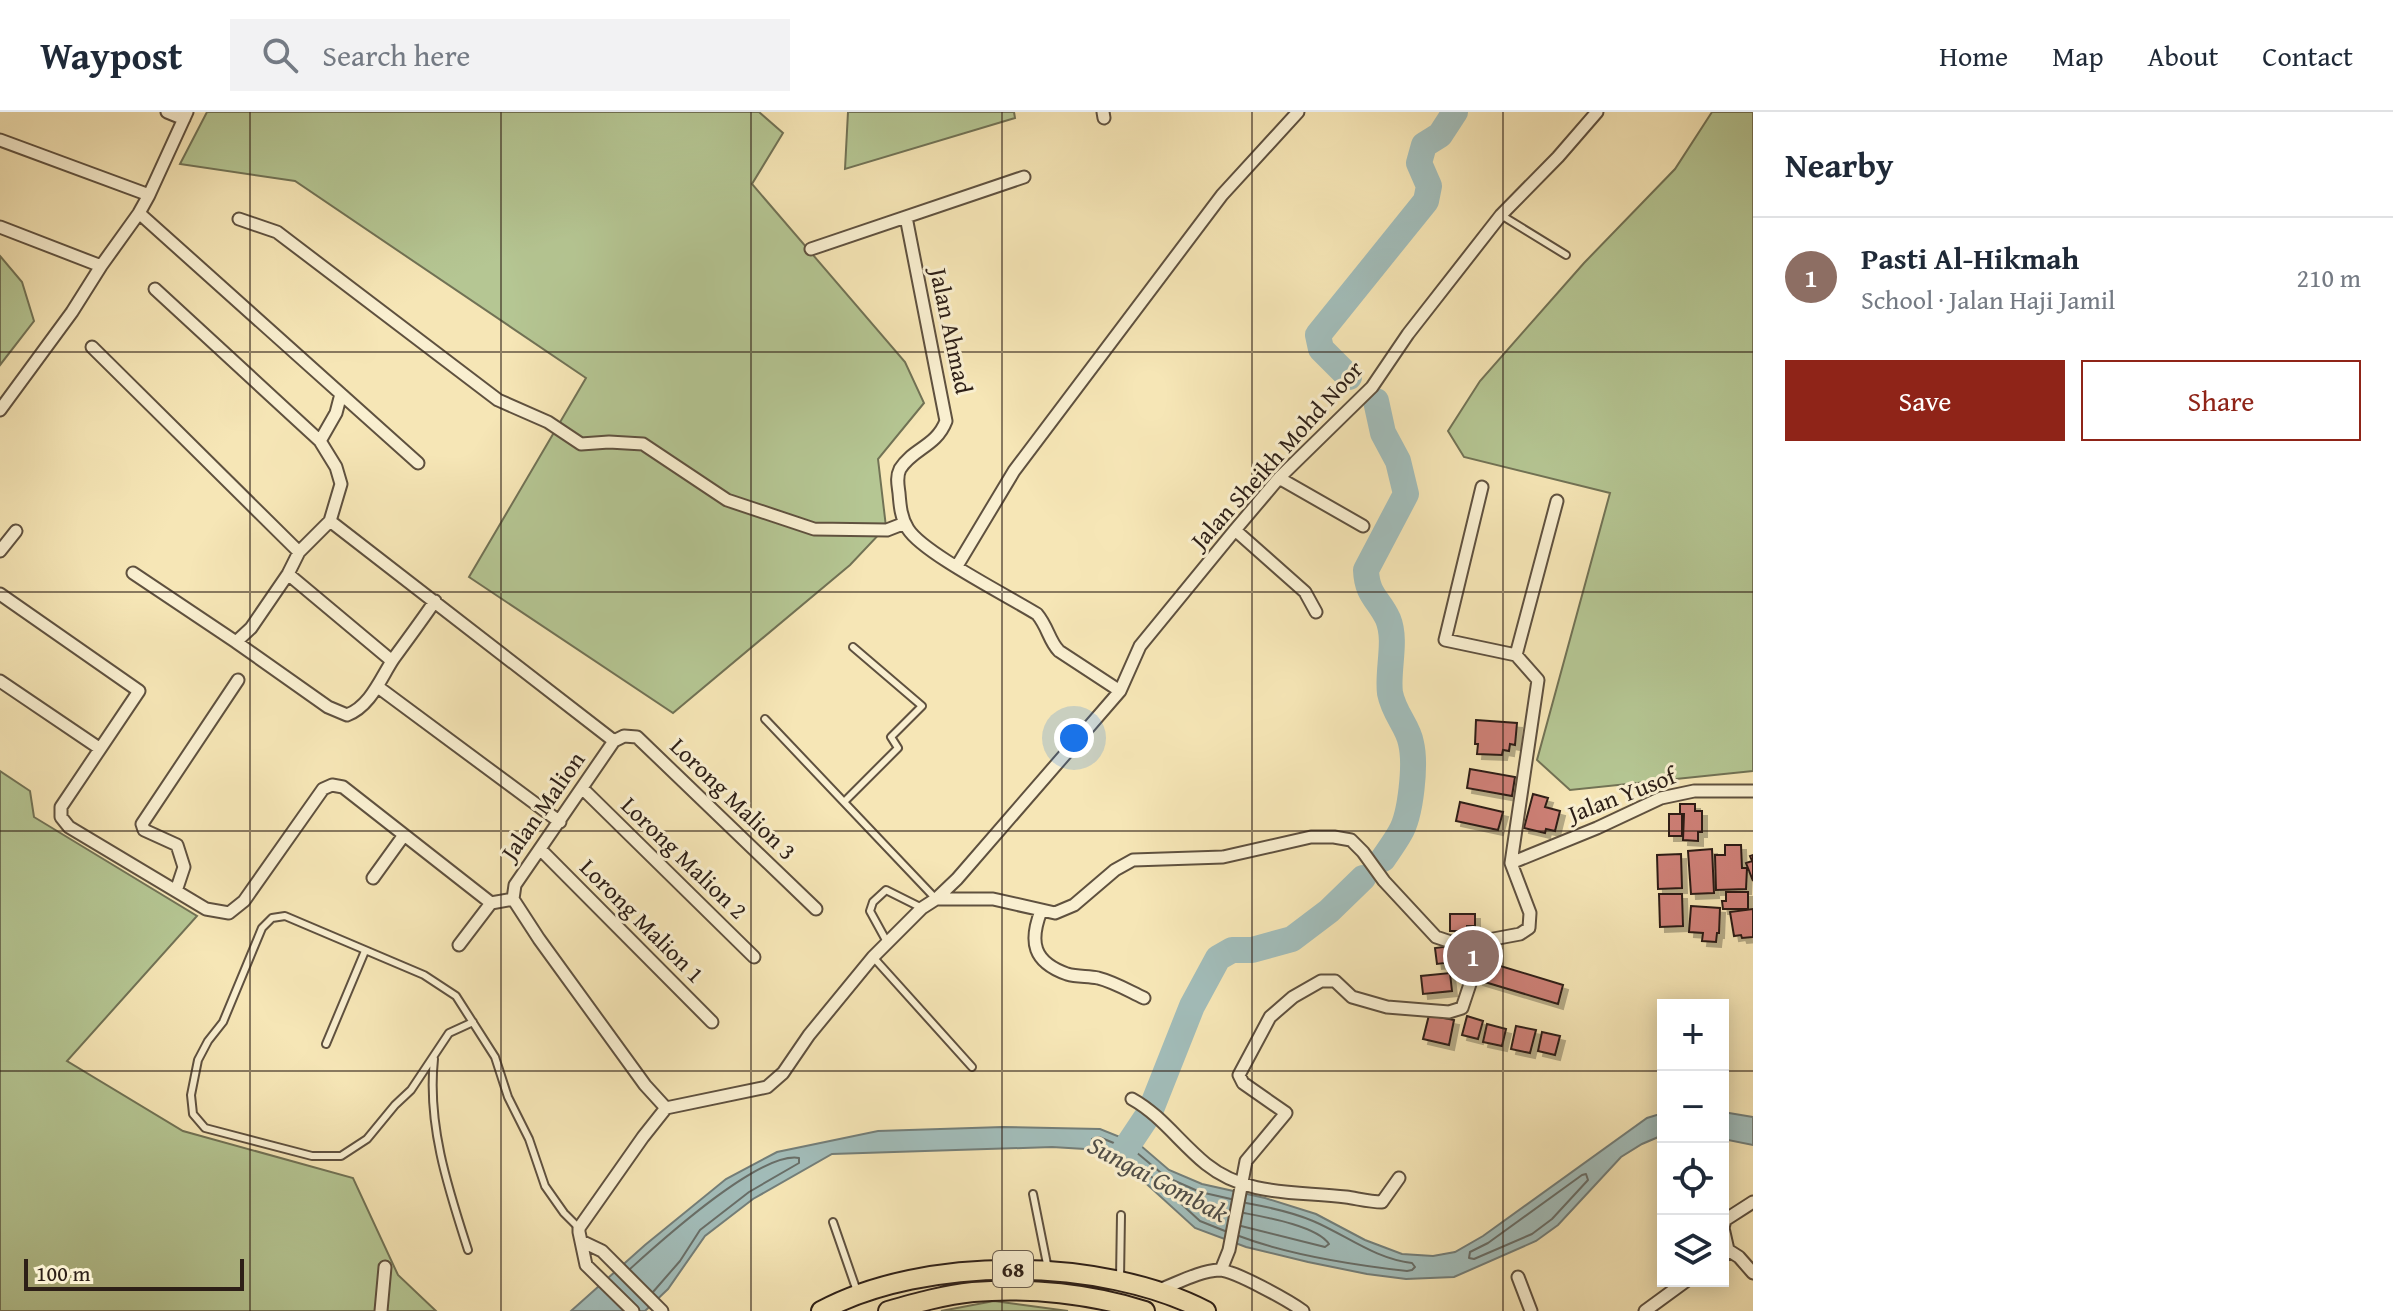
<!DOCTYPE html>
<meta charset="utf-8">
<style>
:root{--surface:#fff;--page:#f2f2f3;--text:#1f2937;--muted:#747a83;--line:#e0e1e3;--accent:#8f2418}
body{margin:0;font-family:"Gentium Book Plus",serif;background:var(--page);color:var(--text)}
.controls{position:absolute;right:24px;bottom:24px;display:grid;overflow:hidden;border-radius:0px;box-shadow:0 4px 20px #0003}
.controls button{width:72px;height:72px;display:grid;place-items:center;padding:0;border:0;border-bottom:2px solid var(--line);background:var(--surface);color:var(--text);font:40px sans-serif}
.scale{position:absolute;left:24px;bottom:20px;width:220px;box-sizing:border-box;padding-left:8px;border:4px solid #2d1f17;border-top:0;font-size:22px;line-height:28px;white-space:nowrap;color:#2d1f17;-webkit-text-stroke:6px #f9efd0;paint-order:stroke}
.you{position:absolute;left:1074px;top:626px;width:28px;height:28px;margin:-20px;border:6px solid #fff;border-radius:50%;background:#1a73e8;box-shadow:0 0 0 12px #1a73e833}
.badge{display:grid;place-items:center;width:52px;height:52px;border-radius:50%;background:var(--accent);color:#fff;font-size:26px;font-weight:700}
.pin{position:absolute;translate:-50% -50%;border:4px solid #fff;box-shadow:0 2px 8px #0006}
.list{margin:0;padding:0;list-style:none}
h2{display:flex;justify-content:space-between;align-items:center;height:104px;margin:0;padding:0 32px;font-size:34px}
h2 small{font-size:26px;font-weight:400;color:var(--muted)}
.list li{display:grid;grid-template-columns:52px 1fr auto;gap:24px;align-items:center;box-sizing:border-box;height:120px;padding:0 32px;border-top:2px solid var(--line)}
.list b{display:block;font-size:30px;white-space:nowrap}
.list p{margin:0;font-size:26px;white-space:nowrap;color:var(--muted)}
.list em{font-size:26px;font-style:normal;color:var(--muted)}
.actions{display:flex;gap:16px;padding:24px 32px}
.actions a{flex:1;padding:18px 0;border:2px solid var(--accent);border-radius:0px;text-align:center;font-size:28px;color:var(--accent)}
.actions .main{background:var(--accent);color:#fff}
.icon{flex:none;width:44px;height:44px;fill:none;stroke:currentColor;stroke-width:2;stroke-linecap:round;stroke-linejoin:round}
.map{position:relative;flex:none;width:1753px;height:1199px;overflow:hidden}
header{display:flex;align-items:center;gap:48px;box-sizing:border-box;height:112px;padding:0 40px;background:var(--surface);border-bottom:2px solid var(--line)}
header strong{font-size:38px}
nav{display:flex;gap:44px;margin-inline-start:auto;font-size:28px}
.search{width:560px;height:72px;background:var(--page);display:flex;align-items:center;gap:20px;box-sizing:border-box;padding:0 28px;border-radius:0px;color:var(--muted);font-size:30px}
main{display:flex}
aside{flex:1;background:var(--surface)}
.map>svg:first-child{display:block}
.green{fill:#b5c693;stroke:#717255;stroke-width:2}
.water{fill:#a2bdba;stroke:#737e79;stroke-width:2}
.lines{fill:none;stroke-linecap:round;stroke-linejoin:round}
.shore{stroke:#686e68;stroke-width:2}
.river{stroke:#a2bdba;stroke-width:26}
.building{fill:#ce8077;stroke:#2d1f17;stroke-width:2;filter:url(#shadow)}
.service-casing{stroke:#5f513f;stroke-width:10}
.minor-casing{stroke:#5f513f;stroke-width:15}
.primary-casing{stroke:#2d1f17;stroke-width:22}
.service{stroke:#f9efd0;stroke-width:6}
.minor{stroke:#f9efd0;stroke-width:11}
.primary{stroke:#f6e6b6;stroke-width:18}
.grid{fill:none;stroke:#2d1f17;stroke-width:2;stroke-opacity:0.55}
.labels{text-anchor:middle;stroke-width:6;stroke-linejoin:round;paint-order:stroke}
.shield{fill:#f9efd0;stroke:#6a5d4e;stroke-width:2}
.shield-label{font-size:22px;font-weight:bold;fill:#2d1f17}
.street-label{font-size:24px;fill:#2d1f17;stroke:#f9efd0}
.water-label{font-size:26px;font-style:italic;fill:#504e48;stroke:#f9efd0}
</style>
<header>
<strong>Waypost</strong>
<div class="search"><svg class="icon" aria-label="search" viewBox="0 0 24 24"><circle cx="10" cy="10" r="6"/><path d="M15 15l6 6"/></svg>Search here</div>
<nav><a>Home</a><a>Map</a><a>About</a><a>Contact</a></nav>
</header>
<main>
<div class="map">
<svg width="1753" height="1199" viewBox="0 0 1753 1199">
<defs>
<filter id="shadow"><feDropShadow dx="5" dy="5" stdDeviation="0" flood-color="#0004"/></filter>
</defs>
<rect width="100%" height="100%" fill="#f6e6b6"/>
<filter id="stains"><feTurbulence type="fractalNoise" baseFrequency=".0025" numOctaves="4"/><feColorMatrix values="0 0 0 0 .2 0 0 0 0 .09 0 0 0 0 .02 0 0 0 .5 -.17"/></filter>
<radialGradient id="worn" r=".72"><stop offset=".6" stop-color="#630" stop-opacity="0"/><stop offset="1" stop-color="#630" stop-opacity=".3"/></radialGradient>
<path class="green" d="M207,0H759L783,21L752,72L905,250L924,291L878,347L886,415L850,453L673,601L469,465L586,266L295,69L180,52Z
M848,0H1014L1015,6L845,57Z
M1712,0H1753V659L1570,678L1537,648L1610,381L1464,345L1448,319L1480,269L1584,151L1675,57Z
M0,144L22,170L34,209L0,253Z
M0,659L30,679L34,705L197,804L67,949L183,1019L353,1066L398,1163L436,1199H0Z
M994,1189L1068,1199H941Z"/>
<path class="water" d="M1723,1000L1753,1005V1033L1723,1027Z
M1663,1001V1023L1642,1032L1621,1045L1558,1113L1536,1129L1454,1165L1406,1167L1367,1162L1308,1150L1246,1135L1195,1116L1139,1065L1085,1037L1052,1035L832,1042L753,1087L705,1124L668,1177L645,1199H571L645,1133L726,1067L777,1040L878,1019L1003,1015L1100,1017L1140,1033L1169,1058L1202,1072L1265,1086L1316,1102L1365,1128L1402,1142L1433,1144L1455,1140L1483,1124L1647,1006Z"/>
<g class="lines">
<path class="shore" d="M1586,1062L1588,1068L1552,1107L1532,1122L1474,1147L1469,1146L1470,1140L1488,1131L1582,1063Z
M1241,1114L1325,1135L1329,1132C1317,1114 1265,1105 1244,1101
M1225,1119L1200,1109L1144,1058L1094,1032L1092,1027L1099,1025L1136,1040L1166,1065L1200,1080L1231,1087
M1239,1124C1289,1143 1354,1153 1407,1159L1412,1158L1415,1155L1412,1151C1375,1147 1346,1123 1313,1109C1292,1100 1268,1095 1246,1091
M630,1157C661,1129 760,1039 799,1046V1051L749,1080L700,1118L680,1149L653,1180"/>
<path class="river" d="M1349,265L1321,237L1318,223L1426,89L1429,74L1419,51L1424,33L1440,23L1455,0
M1376,289L1383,321L1398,349L1406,382L1366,458C1367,484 1379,487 1388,507C1397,529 1387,558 1390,581C1394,602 1408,614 1411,631C1416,652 1411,703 1400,721C1395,730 1389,738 1383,747
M1122,1042L1150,1000L1192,894L1218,846L1232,838H1252L1292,827L1329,799L1363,766"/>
</g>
<path class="building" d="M1476,608L1517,611L1515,633L1510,632L1509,639L1503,638L1502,643L1477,642L1478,632H1475Z
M1470,657L1515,665L1512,684L1467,676Z
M1533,682L1548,686L1545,695L1560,699L1555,719L1546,717L1545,721L1524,716Z
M1460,690L1503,700L1498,718L1456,709Z
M1680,692H1695V699H1702V720H1698V729L1683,728L1684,702H1680Z
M1669,702H1682V724H1669Z
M1725,733H1741L1742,756H1747L1746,777L1716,778L1715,743H1725Z
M1712,737L1714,781L1691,782L1688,739Z
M1681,742L1682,776L1658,777L1657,743Z
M1753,743V769L1746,751L1752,749L1750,744Z
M1726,780H1748V797H1723L1722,789H1726Z
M1659,782H1682L1683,814L1660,815Z
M1691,794L1720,796L1719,821H1717L1716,830L1702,829L1703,821L1689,820Z
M1753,797V825L1742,826L1741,823L1734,824L1730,800Z
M1450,802H1475V814H1467V819H1450Z
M1475,831L1477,847L1437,852L1435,836Z
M1484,849L1563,873L1558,892L1478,868Z
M1450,861L1452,879L1423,882L1421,864Z
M1429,903L1454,908L1449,933L1423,927Z
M1467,904L1483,909L1478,927L1462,923Z
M1487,912L1506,917L1502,934L1483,930Z
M1516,914L1536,918L1530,941L1511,937Z
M1542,920L1560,924L1555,943L1538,939Z"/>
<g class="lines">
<g class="service-casing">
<path id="service" d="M1501,103L1566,143
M765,607L936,787
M844,690L898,636L891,625L922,594L853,535
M887,830L870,799L873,790L886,778L922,796
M873,845L972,955
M473,910L449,921L411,978L395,993L367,1027L341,1044H312L205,1016L193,1002L191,983L198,948L208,929L223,910L262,816L272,806L285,804L424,863L456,884L495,945L508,985L529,1027L545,1074L564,1101L579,1116
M326,932L365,839
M434,947C427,1013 448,1076 468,1138
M1033,1082L1048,1157
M833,1110L858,1182
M1120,1167L1121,1103"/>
</g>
<g class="minor-casing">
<path id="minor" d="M167,0L184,7
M1103,0L1104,6
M0,28L149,83
M139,101L418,351
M906,105L946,309C936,335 913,336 900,357C896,365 898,373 899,381C900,394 901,406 908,417C923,441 1008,484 1037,502C1048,515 1049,529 1059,539L1120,579
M239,107L277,120L498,288L548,310L581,332L609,330L643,332L727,388L814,417L887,418L905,411
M0,115L101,154
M811,137L1024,65
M155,177L320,329L336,301L341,282
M92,235L299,440
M0,298L72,200L101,154L139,101L149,83L187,0
M1279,366L1363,414
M330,409L614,629
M1235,418L1305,480L1316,500
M0,439L16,419
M957,454L1014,359L1222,83L1298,0
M133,461L236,530L251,516L288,462L299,440L330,409L341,372L336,355L320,329
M288,462L392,549
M0,482L139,579L61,695V705L69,715L206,797L229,801L244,789L323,677L332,673L343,675L491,791L513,787
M236,530L328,595L347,603C371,594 381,565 394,546C408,527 422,508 435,489
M1516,543L1557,389
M0,569L99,636
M378,575L560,710
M614,629L624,624L637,625L816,797
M583,677L754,845
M541,738L712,910
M1511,751L1597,716L1661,686L1694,679H1753
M373,766L404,723
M176,779L184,755L177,733L144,718L142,712L238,568
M513,787L539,827L645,973L666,996
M513,787L515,773L614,629
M936,787H993L1055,801L1074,793L1115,758L1133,748L1223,745L1311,725H1334L1351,728L1363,740L1384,769L1436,825L1451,830L1488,828L1520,822L1529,816L1530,801L1511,751L1538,568L1516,543L1445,528L1482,375
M1041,799C1029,830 1033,850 1067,862C1077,865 1088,864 1098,866C1114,870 1129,879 1144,886
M459,833L491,791
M1132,987C1161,1003 1180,1031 1206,1052C1247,1085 1296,1079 1346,1085C1359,1087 1370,1090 1382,1090L1399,1066
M581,1129L602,1139L662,1199
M1728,1138L1739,1145L1753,1161
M1723,1145L1728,1138L1723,1116L1725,1108L1753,1090
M1221,1158L1229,1138L1246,1049L1286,1001L1243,971L1239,963L1270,905L1293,885L1321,869H1335L1352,885L1387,895L1449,900L1462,896L1472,866L1488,840V828
M1518,1165L1531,1199
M1159,1178C1178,1171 1199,1159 1219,1158C1234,1158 1289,1189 1303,1199
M381,1199L385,1155
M633,1199L586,1153L579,1120V1116L643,1025L666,996L767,975L783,961L809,923L873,845L922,796L936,787L957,767L1120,579L1140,534L1235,418L1279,366L1372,275L1408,222L1501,103L1558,45L1597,0
M1645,1199L1686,1169"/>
</g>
<g class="primary-casing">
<path id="primary" d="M821,1199C925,1143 1102,1145 1206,1199
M888,1199C916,1191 944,1183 973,1180C1029,1175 1092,1182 1145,1199"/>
</g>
<use href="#service" class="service"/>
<use href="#minor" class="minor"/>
<use href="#primary" class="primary"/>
</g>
<path class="grid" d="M250,0V1199M501,0V1199M751,0V1199M1002,0V1199M1252,0V1199M1503,0V1199M0,240H1753M0,480H1753M0,719H1753M0,959H1663M1723,959H1753"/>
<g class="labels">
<rect class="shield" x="993" y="1139" width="40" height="36" rx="6"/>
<g class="shield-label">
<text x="1013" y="1165">68</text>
</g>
<g class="street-label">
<text transform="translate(951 219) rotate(78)" y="8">Jalan Ahmad</text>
<text transform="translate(1277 343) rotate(-48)" y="8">Jalan Sheikh Mohd Noor</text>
<text transform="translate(1622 683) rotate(-21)" y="8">Jalan Yusof</text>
<text transform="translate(733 687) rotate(44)" y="8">Lorong Malion 3</text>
<text transform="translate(543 694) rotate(-55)" y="8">Jalan Malion</text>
<text transform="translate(684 746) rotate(44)" y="8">Lorong Malion 2</text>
<text transform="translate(642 809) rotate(45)" y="8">Lorong Malion 1</text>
</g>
<g class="water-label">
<text transform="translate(1158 1067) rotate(28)" y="9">Sungai Gombak</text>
</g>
</g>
<rect width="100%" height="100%" filter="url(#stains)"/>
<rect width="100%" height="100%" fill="url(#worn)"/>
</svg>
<div class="controls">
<button>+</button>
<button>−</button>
<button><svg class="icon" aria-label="locate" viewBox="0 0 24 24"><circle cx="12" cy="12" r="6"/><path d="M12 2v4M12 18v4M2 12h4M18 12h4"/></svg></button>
<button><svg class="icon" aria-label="layers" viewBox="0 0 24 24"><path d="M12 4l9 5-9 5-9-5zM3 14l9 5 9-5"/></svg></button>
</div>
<div class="scale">100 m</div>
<div class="you"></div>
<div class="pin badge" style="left:1473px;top:844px;background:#8d6e63">1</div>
</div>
<aside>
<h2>Nearby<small></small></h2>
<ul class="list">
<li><span class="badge" style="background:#8d6e63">1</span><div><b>Pasti Al-Hikmah</b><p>School · Jalan Haji Jamil</p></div><em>210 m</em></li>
</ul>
<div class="actions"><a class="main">Save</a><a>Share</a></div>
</aside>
</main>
